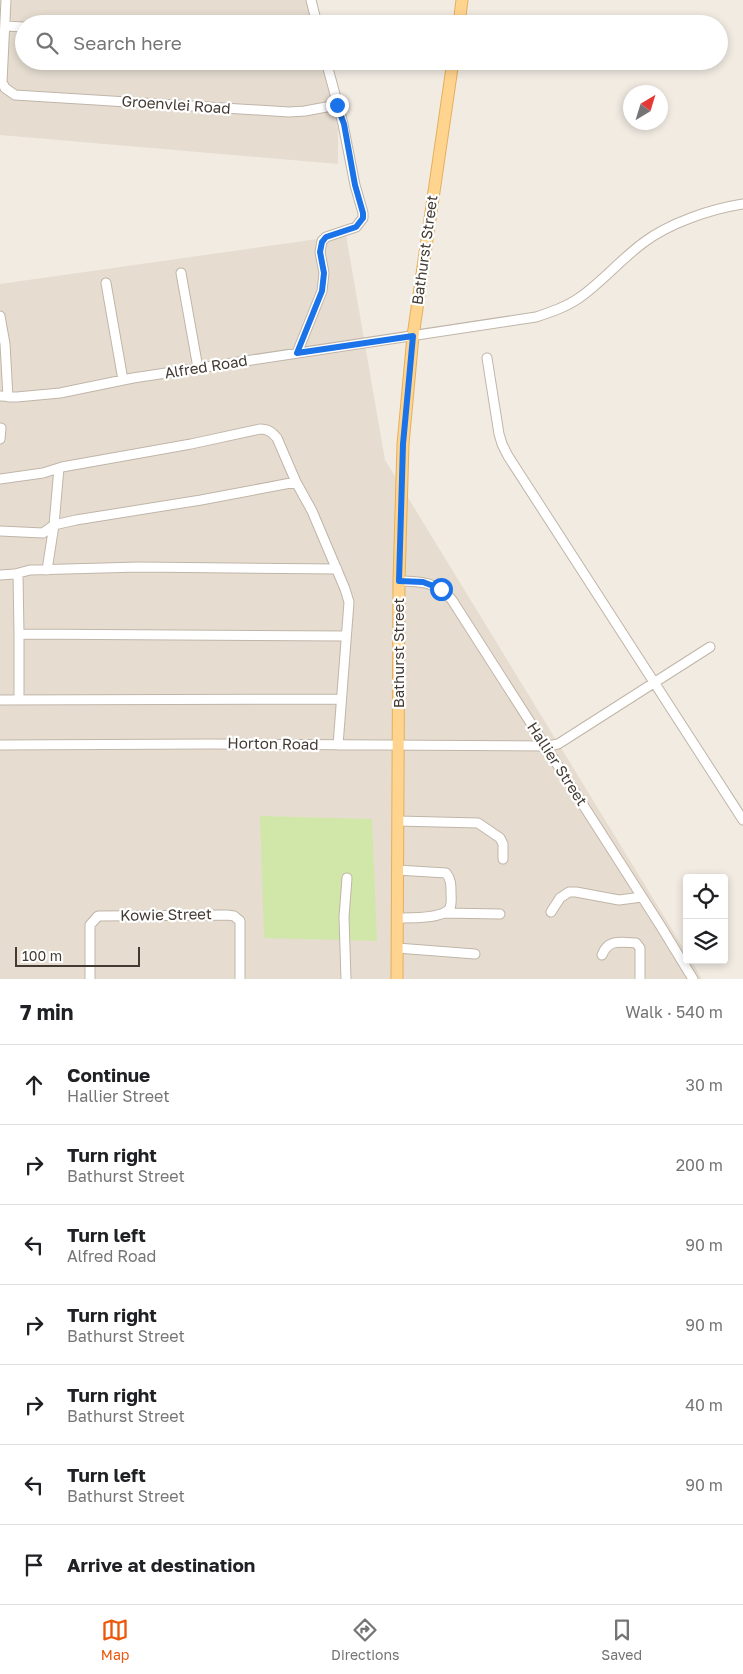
<!DOCTYPE html>
<meta charset="utf-8">
<style>
:root{--surface:#fff;--page:#f2f2f2;--text:#202124;--muted:#757577;--line:#e0e0e0;--accent:#ea580c}
body{margin:0;font-family:"Golos Text",sans-serif;background:var(--page);color:var(--text)}
.controls{position:absolute;right:15px;bottom:15px;display:grid;overflow:hidden;border-radius:5px;box-shadow:0 2px 8px #0003}
.controls button{width:45px;height:45px;display:grid;place-items:center;padding:0;border:0;border-bottom:1px solid var(--line);background:var(--surface);color:var(--text);font:25px sans-serif}
.compass{position:absolute;left:623px;top:85px;width:45px;height:45px;border-radius:50%;background:var(--surface);box-shadow:0 2px 8px #0003;rotate:38deg}
.scale{position:absolute;left:15px;bottom:12px;width:125px;box-sizing:border-box;padding-left:5px;border:2px solid #433b33;border-top:0;font-size:14px;line-height:18px;white-space:nowrap;color:#433b33;-webkit-text-stroke:4px #fff;paint-order:stroke}
.stop{position:absolute;width:15px;height:15px;margin:-11px;border:4px solid #1a73e8;border-radius:50%;background:#fff}
.stop.end{background:#1a73e8;border-color:#fff;box-shadow:0 1px 5px #0008}
.list{margin:0;padding:0;list-style:none}
h2{display:flex;justify-content:space-between;align-items:center;height:65px;margin:0;padding:0 20px;font-size:21px}
h2 small{font-size:16px;font-weight:400;color:var(--muted)}
.list li{display:grid;grid-template-columns:32px 1fr auto;gap:15px;align-items:center;box-sizing:border-box;height:80px;padding:0 20px;border-top:1px solid var(--line)}
.list b{display:block;font-size:19px;white-space:nowrap}
.list p{margin:0;font-size:16px;white-space:nowrap;color:var(--muted)}
.list em{font-size:16px;font-style:normal;color:var(--muted)}
.icon{flex:none;width:28px;height:28px;fill:none;stroke:currentColor;stroke-width:2;stroke-linecap:round;stroke-linejoin:round}
.map{position:relative;flex:none;width:743px;height:979px;overflow:hidden}
.search{position:absolute;background:var(--surface);box-shadow:0 2px 8px #0003;left:15px;right:15px;top:15px;height:55px;display:flex;align-items:center;gap:12px;box-sizing:border-box;padding:0 18px;border-radius:28px;color:var(--muted);font-size:19px}
.sheet{height:625px;background:var(--surface)}
nav{display:flex;justify-content:space-around;align-items:center;box-sizing:border-box;height:70px;border-top:1px solid var(--line);background:var(--surface);font-size:14px;color:var(--muted)}
nav a{display:grid;justify-items:center;gap:2px}
nav .on{color:var(--accent)}
.map>svg:first-child{display:block}
.residential{fill:#e6ddd0}
.green{fill:#d1e7aa}
.lines{fill:none;stroke-linecap:round;stroke-linejoin:round}
.minor-casing{stroke:#c0b5a8;stroke-width:11}
.major-casing{stroke:#e5af5d;stroke-width:13}
.minor{stroke:#fff;stroke-width:9}
.major{stroke:#ffd48e;stroke-width:11}
.route{stroke:#1a73e8;stroke-width:6}
.labels{text-anchor:middle;stroke-width:4.5;stroke-linejoin:round;paint-order:stroke}
.street-label{font-size:15px;fill:#433b33;stroke:#fff}
</style>
<div class="map">
<svg width="743" height="979" viewBox="0 0 743 979">
<rect width="100%" height="100%" fill="#f1ebe2"/>
<path class="residential" d="M0,0H306L312,24H24V61H321L338,128V164L0,135Z
M346,235L385,460L687,954V960H691L702,979H0V284Z"/>
<path class="green" d="M260,816L372,819L377,941L264,938Z"/>
<g class="lines">
<g class="minor-casing">
<path id="minor" d="M6,0L2,82L5,88L15,95L289,112L305,111L337,105
M311,0L317,24
M5,26L24,27
M181,273L198,368
M106,283L123,380
M0,316L5,344L8,397
M297,353L322,291L324,273L320,252L322,241L326,237L356,227L363,218V213L355,185L343,124L326,61
M487,358L499,434L502,444L508,456L743,820
M0,396L17,397L60,393L133,378L536,317C551,312 566,307 579,298C602,282 620,260 643,243C669,223 711,209 743,204
M0,439L1,428
M0,479L43,473L62,467L191,444L260,429C268,429 272,432 277,438L296,482L312,511L345,589L349,602L338,745
M0,531L43,533L54,525L76,520L201,500L296,482
M47,570L54,525L59,468
M18,574L19,634V700
M0,575L15,574L30,570L139,567L337,569
M399,581C420,581 438,582 452,600L660,925L693,979
M19,634L346,636
M0,700L341,699
M0,745L209,744L548,746L558,744L566,739L710,647
M398,821L478,823L500,838L503,844V859
M551,912L560,898L569,892H576L619,900L642,897
M444,913L500,914
M397,918C410,918 443,919 450,908C452,903 451,897 451,892C451,885 451,879 446,873L397,870
M397,948L475,954
M602,955C608,939 620,942 636,943L640,948V979
M90,979V925L98,916L227,915L234,916L240,921V979
M346,979L344,917L347,878"/>
</g>
<g class="major-casing">
<path id="major" d="M459,24L462,0
M397,979L399,581L403,444L413,336L453,61"/>
</g>
<use href="#minor" class="minor"/>
<use href="#major" class="major"/>
</g>
<g class="lines">
<path class="route" d="M337,105L344,124L355,185L363,213V218L356,227L326,237L322,242L320,252L324,273L322,291L297,353L413,336L403,444L399,581L423,582L441,589"/>
</g>
<g class="labels">
<g class="street-label">
<text transform="translate(176 105) rotate(4)" y="5">Groenvlei Road</text>
<text transform="translate(425 250) rotate(-82)" y="5">Bathurst Street</text>
<text transform="translate(206 367) rotate(-9)" y="5">Alfred Road</text>
<text transform="translate(399 653) rotate(-90)" y="5">Bathurst Street</text>
<text transform="translate(273 744) rotate(1)" y="5">Horton Road</text>
<text transform="translate(557 764) rotate(57)" y="5">Hallier Street</text>
<text transform="translate(166 915) rotate(-1)" y="5">Kowie Street</text>
</g>
</g>
</svg>
<div class="controls">
<button><svg class="icon" aria-label="locate" viewBox="0 0 24 24"><circle cx="12" cy="12" r="6"/><path d="M12 2v4M12 18v4M2 12h4M18 12h4"/></svg></button>
<button><svg class="icon" aria-label="layers" viewBox="0 0 24 24"><path d="M12 4l9 5-9 5-9-5zM3 14l9 5 9-5"/></svg></button>
</div>
<svg class="compass" viewBox="-18 -18 36 36"><path d="M0-13l5 13h-10z" fill="#e53935"/><path d="M0 13l5-13h-10z" fill="#757577"/></svg>
<div class="scale">100 m</div>
<div class="stop" style="left:441px;top:589px"></div>
<div class="stop end" style="left:337px;top:105px"></div>
<div class="search"><svg class="icon" aria-label="search" viewBox="0 0 24 24"><circle cx="10" cy="10" r="6"/><path d="M15 15l6 6"/></svg>Search here</div>
</div>
<section class="sheet">
<h2>7 min<small>Walk · 540 m</small></h2>
<ul class="list">
<li><svg class="icon" aria-label="ahead" viewBox="0 0 24 24"><path d="M12 20V5M6 11l6-6 6 6"/></svg><div><b>Continue</b><p>Hallier Street</p></div><em>30 m</em></li>
<li><svg class="icon" aria-label="right" viewBox="0 0 24 24"><path d="M7 20v-9h11M14 6l5 5-5 5"/></svg><div><b>Turn right</b><p>Bathurst Street</p></div><em>200 m</em></li>
<li><svg class="icon" aria-label="left" viewBox="0 0 24 24"><path d="M17 20v-9H6M10 6l-5 5 5 5"/></svg><div><b>Turn left</b><p>Alfred Road</p></div><em>90 m</em></li>
<li><svg class="icon" aria-label="right" viewBox="0 0 24 24"><path d="M7 20v-9h11M14 6l5 5-5 5"/></svg><div><b>Turn right</b><p>Bathurst Street</p></div><em>90 m</em></li>
<li><svg class="icon" aria-label="right" viewBox="0 0 24 24"><path d="M7 20v-9h11M14 6l5 5-5 5"/></svg><div><b>Turn right</b><p>Bathurst Street</p></div><em>40 m</em></li>
<li><svg class="icon" aria-label="left" viewBox="0 0 24 24"><path d="M17 20v-9H6M10 6l-5 5 5 5"/></svg><div><b>Turn left</b><p>Bathurst Street</p></div><em>90 m</em></li>
<li><svg class="icon" aria-label="arrive" viewBox="0 0 24 24"><path d="M6 21V4h12l-3 4 3 4H6"/></svg><div><b>Arrive at destination</b></div></li>
</ul>
</section>
<nav>
<a class="on"><svg class="icon" aria-label="map" viewBox="0 0 24 24"><path d="M3 6l6-2 6 2 6-2v14l-6 2-6-2-6 2zM9 4v14M15 6v14"/></svg>Map</a>
<a><svg class="icon" aria-label="directions" viewBox="0 0 24 24"><path d="M12 3l9 9-9 9-9-9zM9 14v-3h6M13 9l2 2-2 2"/></svg>Directions</a>
<a><svg class="icon" aria-label="saved" viewBox="0 0 24 24"><path d="M7 4h10v16l-5-4-5 4z"/></svg>Saved</a>
</nav>
